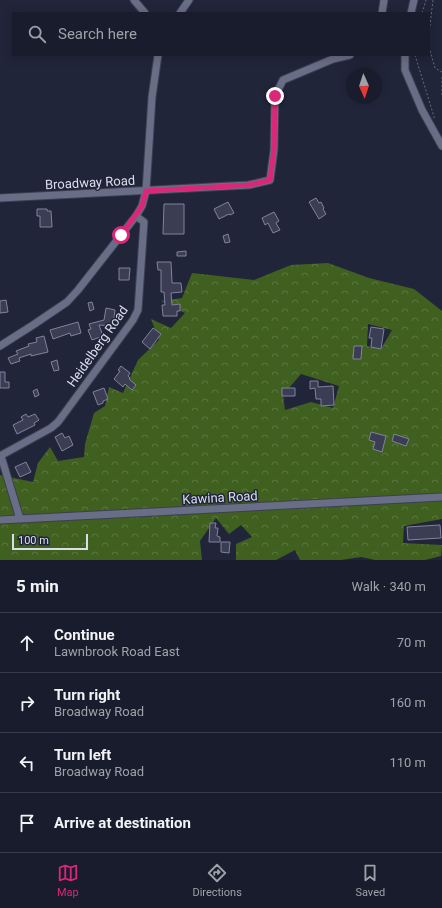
<!DOCTYPE html>
<meta charset="utf-8">
<style>
:root{--surface:#191c2c;--page:#222534;--text:#f1f3f6;--muted:#9fa1a9;--line:#373a48;--accent:#db2777}
body{margin:0;font-family:Roboto,sans-serif;background:var(--page);color:var(--text)}
.compass{position:absolute;left:346px;top:68px;width:36px;height:36px;border-radius:50%;background:var(--surface);box-shadow:0 2px 10px #0003;rotate:177deg}
.scale{position:absolute;left:12px;bottom:10px;width:76px;box-sizing:border-box;padding-left:4px;border:2px solid #dadeec;border-top:0;font-size:11px;line-height:14px;white-space:nowrap;color:#dadeec;-webkit-text-stroke:3px #21253a;paint-order:stroke}
.stop{position:absolute;width:12px;height:12px;margin:-9px;border:3px solid #db2777;border-radius:50%;background:#fff}
.stop.end{background:#db2777;border-color:#fff;box-shadow:0 1px 4px #0008}
.list{margin:0;padding:0;list-style:none}
h2{display:flex;justify-content:space-between;align-items:center;height:52px;margin:0;padding:0 16px;font-size:17px}
h2 small{font-size:13px;font-weight:400;color:var(--muted)}
.list li{display:grid;grid-template-columns:26px 1fr auto;gap:12px;align-items:center;box-sizing:border-box;height:60px;padding:0 16px;border-top:1px solid var(--line)}
.list b{display:block;font-size:15px;white-space:nowrap}
.list p{margin:0;font-size:13px;white-space:nowrap;color:var(--muted)}
.list em{font-size:13px;font-style:normal;color:var(--muted)}
.icon{flex:none;width:22px;height:22px;fill:none;stroke:currentColor;stroke-width:2;stroke-linecap:round;stroke-linejoin:round}
.map{position:relative;flex:none;width:442px;height:560px;overflow:hidden}
.search{position:absolute;background:var(--surface);box-shadow:0 2px 10px #0003;left:12px;right:12px;top:12px;height:44px;display:flex;align-items:center;gap:10px;box-sizing:border-box;padding:0 14px;border-radius:0px;color:var(--muted);font-size:15px}
.sheet{height:292px;background:var(--surface)}
nav{display:flex;justify-content:space-around;align-items:center;box-sizing:border-box;height:56px;border-top:1px solid var(--line);background:var(--surface);font-size:11px;color:var(--muted)}
nav a{display:grid;justify-items:center;gap:2px}
nav .on{color:var(--accent)}
.map>svg:first-child{display:block}
.forest{fill:url(#forest-crowns);fill-rule:evenodd}
.building{fill:#3b3d54;stroke:#81839d}
.lines{fill:none;stroke-linecap:round;stroke-linejoin:round}
.minor-casing{stroke:#3d3f51;stroke-width:9}
.path{stroke:#686c7f;stroke-width:1;stroke-dasharray:2 2;stroke-linecap:butt}
.minor{stroke:#696e87;stroke-width:7}
.route{stroke:#db2777;stroke-width:5}
.labels{text-anchor:middle;stroke-width:3;stroke-linejoin:round;paint-order:stroke}
.street-label{font-size:13px;fill:#dadeec;stroke:#21253a}
</style>
<div class="map">
<svg width="442" height="560" viewBox="0 0 442 560">
<defs>
<pattern id="forest-crowns" width="20" height="18" patternUnits="userSpaceOnUse"><rect width="20" height="18" fill="#406020"/><path d="M2 6a3 3 0 1 1 6 0M12 15a3 3 0 1 1 6 0" fill="none" stroke="#5b7641"/></pattern>
</defs>
<rect width="100%" height="100%" fill="#21253a"/>
<path class="forest" d="M328,263L369,278L414,289L442,311V519L404,526L403,543L442,545L441,556L425,560H375L361,557L341,560H300L295,550L276,560H236V544L252,537L241,525L229,534L216,518L200,541L202,560H0V475L33,482L38,463L50,447L58,461L84,457L85,444L94,413L105,406L109,387L123,393L138,360L159,340L151,319L171,328L185,313L161,301L182,298L192,273L254,280L291,265ZM368,324L392,330L381,349L367,346ZM301,374L339,386L333,408L311,402L285,410L283,395Z"/>
<path class="building" d="M316,198L319,203L321,202L324,208L323,209L326,214L319,219L309,202Z
M228,202L234,213L230,215L229,214L219,219L214,209Z
M164,204H184V234H163Z
M37,209H47V211H51L52,227H40V216H37Z
M274,212L279,221L276,223L280,230L273,233L268,223L265,225L262,218Z
M228,234L230,242L225,243L223,236Z
M186,251V256H177V252Z
M157,262H171L172,283H181L182,292L171,293L172,305L180,304V311H177V316H163L162,305H165L164,292H161V270H158Z
M119,268H130L129,280H119Z
M6,300L8,312L0,313V301Z
M92,302L94,309L90,311L88,303Z
M106,308L115,310L113,326L99,325L103,336L92,340L88,330L91,329L89,324L104,320Z
M78,322L81,333L71,336L70,333L53,339L50,330Z
M371,327L384,329L381,349L371,347L372,338H369Z
M153,328L161,334L150,349L142,342Z
M44,336L48,352L31,356V354L19,358L20,361L11,364L8,358L18,354L16,351L29,346L28,344L37,342L36,338Z
M354,346H362L361,359H353Z
M57,360L59,370L54,371L51,362Z
M121,366L130,373L128,376L130,378L129,379L136,385L132,390L125,384L123,387L114,379L120,371L118,370Z
M0,372H5V382H9V388H0Z
M310,381H318V387L333,386L334,405L321,406V399H316L315,388L310,389Z
M104,388L108,399L103,401V403L98,405L93,392Z
M282,388H295V396H282Z
M37,389L39,395L35,397L33,391Z
M26,414L28,417L35,414L39,420L34,423L35,425L17,434L13,425L23,420L21,417Z
M371,432L386,436L382,452L373,449L375,442L369,440Z
M62,433L65,438L69,436L73,445L62,451L55,437Z
M394,434L409,439L406,446L392,441Z
M26,462L31,472L20,477L15,467Z
M210,523H216L215,528H218L217,536L220,537V542H209Z
M440,525L441,538L408,540L407,527Z
M221,542H230L229,553L221,552Z"/>
<g class="lines">
<g class="minor-casing">
<path id="minor" d="M134,0L145,13
M180,13L189,0
M382,13L384,0
M411,13L414,0
M405,55V70L422,110L442,146
M0,198L249,185L270,180L274,150L275,96L283,80L333,59L350,55
M0,346L33,325L67,302L78,290L136,216L142,206L146,191L152,97L158,55
M0,456L51,428L58,422L133,320L138,310L144,222L136,216
M1,456L20,519
M0,520L442,497"/>
</g>
<path class="path" d="M422,13L426,0
M429,34L433,0
M429,47L435,68L442,72
M415,55L435,120
M442,77V97"/>
<use href="#minor" class="minor"/>
</g>
<g class="lines">
<path class="route" d="M121,235L142,206L146,191L249,185L270,180L274,150L275,96"/>
</g>
<g class="labels">
<g class="street-label">
<text transform="translate(90 182) rotate(-3)" y="5">Broadway Road</text>
<text transform="translate(97 346) rotate(-55)" y="5">Heidelberg Road</text>
<text transform="translate(220 497) rotate(-3)" y="5">Kawina Road</text>
</g>
</g>
</svg>
<svg class="compass" viewBox="-18 -18 36 36"><path d="M0-13l5 13h-10z" fill="#e53935"/><path d="M0 13l5-13h-10z" fill="#9fa1a9"/></svg>
<div class="scale">100 m</div>
<div class="stop" style="left:121px;top:235px"></div>
<div class="stop end" style="left:275px;top:96px"></div>
<div class="search"><svg class="icon" aria-label="search" viewBox="0 0 24 24"><circle cx="10" cy="10" r="6"/><path d="M15 15l6 6"/></svg>Search here</div>
</div>
<section class="sheet">
<h2>5 min<small>Walk · 340 m</small></h2>
<ul class="list">
<li><svg class="icon" aria-label="ahead" viewBox="0 0 24 24"><path d="M12 20V5M6 11l6-6 6 6"/></svg><div><b>Continue</b><p>Lawnbrook Road East</p></div><em>70 m</em></li>
<li><svg class="icon" aria-label="right" viewBox="0 0 24 24"><path d="M7 20v-9h11M14 6l5 5-5 5"/></svg><div><b>Turn right</b><p>Broadway Road</p></div><em>160 m</em></li>
<li><svg class="icon" aria-label="left" viewBox="0 0 24 24"><path d="M17 20v-9H6M10 6l-5 5 5 5"/></svg><div><b>Turn left</b><p>Broadway Road</p></div><em>110 m</em></li>
<li><svg class="icon" aria-label="arrive" viewBox="0 0 24 24"><path d="M6 21V4h12l-3 4 3 4H6"/></svg><div><b>Arrive at destination</b></div></li>
</ul>
</section>
<nav>
<a class="on"><svg class="icon" aria-label="map" viewBox="0 0 24 24"><path d="M3 6l6-2 6 2 6-2v14l-6 2-6-2-6 2zM9 4v14M15 6v14"/></svg>Map</a>
<a><svg class="icon" aria-label="directions" viewBox="0 0 24 24"><path d="M12 3l9 9-9 9-9-9zM9 14v-3h6M13 9l2 2-2 2"/></svg>Directions</a>
<a><svg class="icon" aria-label="saved" viewBox="0 0 24 24"><path d="M7 4h10v16l-5-4-5 4z"/></svg>Saved</a>
</nav>
